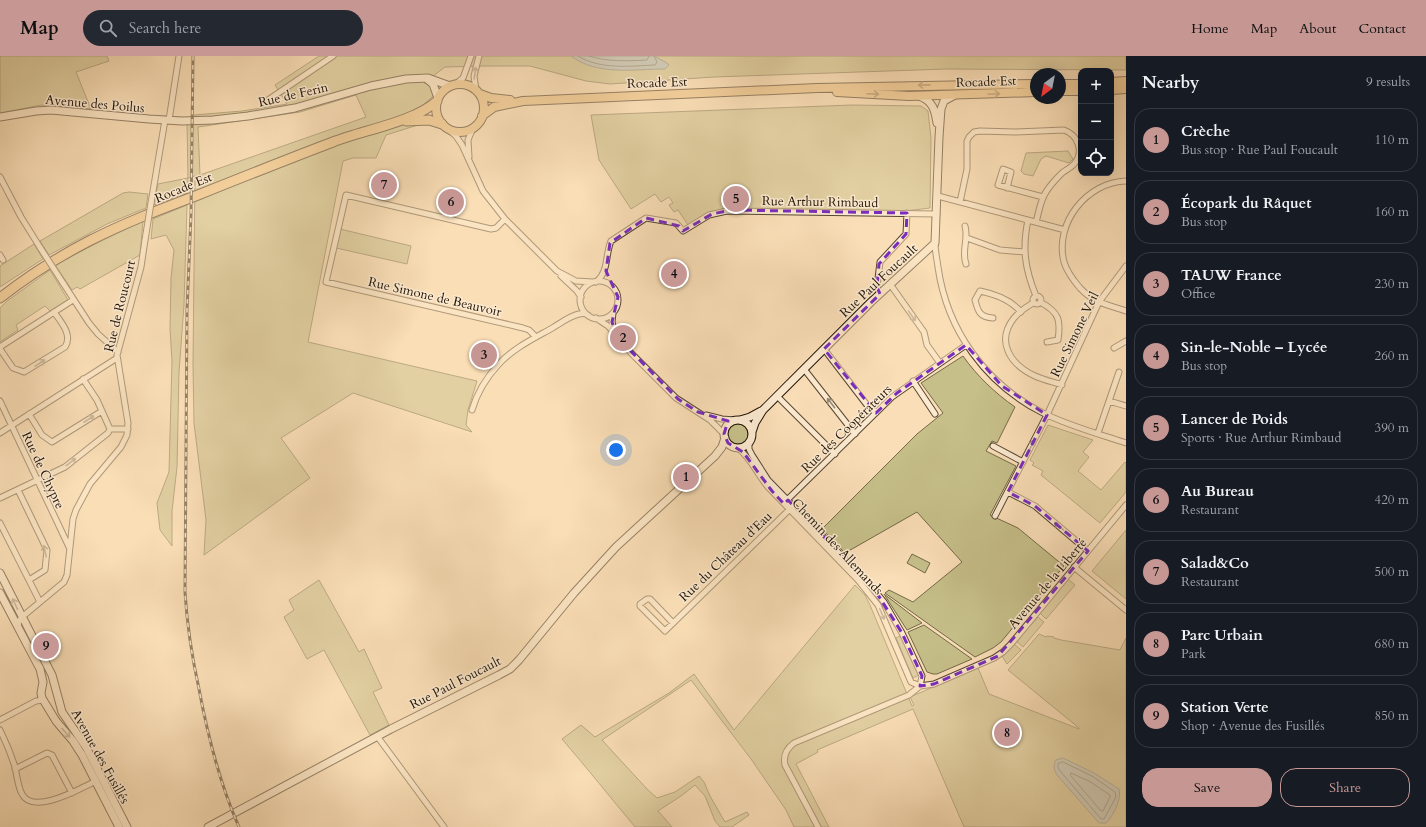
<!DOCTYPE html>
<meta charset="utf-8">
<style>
:root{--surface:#171b24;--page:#242831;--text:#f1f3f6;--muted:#9ea1a6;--line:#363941;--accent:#c59692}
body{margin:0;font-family:Cardo,serif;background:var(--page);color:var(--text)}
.controls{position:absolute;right:12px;top:12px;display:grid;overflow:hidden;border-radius:8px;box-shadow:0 4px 16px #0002}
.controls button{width:36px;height:36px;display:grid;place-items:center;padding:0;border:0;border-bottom:1px solid var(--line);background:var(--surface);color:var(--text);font:20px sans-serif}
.compass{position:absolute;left:1030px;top:12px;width:36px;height:36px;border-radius:50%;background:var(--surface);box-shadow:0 4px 16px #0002;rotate:212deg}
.you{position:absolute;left:616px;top:394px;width:14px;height:14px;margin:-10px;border:3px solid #fff;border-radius:50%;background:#1a73e8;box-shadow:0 0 0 6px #1a73e833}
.badge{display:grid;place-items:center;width:26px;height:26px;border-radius:50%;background:var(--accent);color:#111;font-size:13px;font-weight:700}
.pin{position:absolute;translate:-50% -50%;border:2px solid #fff;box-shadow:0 1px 4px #0006}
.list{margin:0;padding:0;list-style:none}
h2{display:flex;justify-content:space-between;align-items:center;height:52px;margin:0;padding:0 16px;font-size:17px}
h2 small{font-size:13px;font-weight:400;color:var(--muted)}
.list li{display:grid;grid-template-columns:26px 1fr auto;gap:12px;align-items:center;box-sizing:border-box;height:64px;margin:0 8px 8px;padding:0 8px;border:1px solid var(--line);border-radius:16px}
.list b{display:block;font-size:15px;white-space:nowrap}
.list p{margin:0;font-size:13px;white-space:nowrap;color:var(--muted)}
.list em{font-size:13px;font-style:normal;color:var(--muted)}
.actions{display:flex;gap:8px;padding:12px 16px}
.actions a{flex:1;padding:9px 0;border:1px solid var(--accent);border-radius:16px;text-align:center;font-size:14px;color:var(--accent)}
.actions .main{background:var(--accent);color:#111}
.icon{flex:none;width:22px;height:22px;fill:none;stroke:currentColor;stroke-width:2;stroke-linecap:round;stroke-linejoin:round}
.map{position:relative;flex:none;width:1126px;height:771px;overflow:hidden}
header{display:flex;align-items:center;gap:24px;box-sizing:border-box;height:56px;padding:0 20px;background:var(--accent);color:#111}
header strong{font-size:19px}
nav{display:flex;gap:22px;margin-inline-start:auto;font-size:14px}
.search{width:280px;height:36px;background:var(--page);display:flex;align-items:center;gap:10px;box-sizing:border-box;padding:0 14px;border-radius:22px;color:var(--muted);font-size:15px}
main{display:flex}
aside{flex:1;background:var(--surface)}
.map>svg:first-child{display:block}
.green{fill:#c6bf89;stroke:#736948;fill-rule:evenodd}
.water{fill:#a5b9bb;stroke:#707773}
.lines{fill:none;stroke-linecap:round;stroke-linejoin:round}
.shore{stroke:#626660;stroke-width:1}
.street-casing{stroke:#564632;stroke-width:7}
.secondary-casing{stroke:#201306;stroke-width:9}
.primary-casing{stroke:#201306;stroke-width:10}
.highway-casing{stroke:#201306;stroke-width:11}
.street{stroke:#fcead0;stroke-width:5}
.secondary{stroke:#fcead0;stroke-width:7}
.primary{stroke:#edbf7c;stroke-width:8}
.highway{stroke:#edbf7c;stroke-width:9}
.rail-casing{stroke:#201306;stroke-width:3}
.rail{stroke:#fcead0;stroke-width:1.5;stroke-dasharray:4.5;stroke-linecap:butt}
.street-bridge-casing{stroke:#564632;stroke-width:7;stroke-linecap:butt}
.street-bridge{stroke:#fcead0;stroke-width:5}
.oneway{stroke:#998975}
.oneway2{stroke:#917247}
.marked{fill:none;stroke:#7b2cbf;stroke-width:3;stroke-dasharray:8 5;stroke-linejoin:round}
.labels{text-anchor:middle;stroke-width:3;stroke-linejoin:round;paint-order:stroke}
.street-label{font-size:13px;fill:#201306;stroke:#fcead0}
</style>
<header>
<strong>Map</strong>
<div class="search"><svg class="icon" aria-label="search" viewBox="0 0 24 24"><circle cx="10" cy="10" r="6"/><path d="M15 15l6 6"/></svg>Search here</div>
<nav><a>Home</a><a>Map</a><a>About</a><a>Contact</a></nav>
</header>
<main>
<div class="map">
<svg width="1126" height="771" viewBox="0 0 1126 771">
<rect width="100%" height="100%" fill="#fadeb7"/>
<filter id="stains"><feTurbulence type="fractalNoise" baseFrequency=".005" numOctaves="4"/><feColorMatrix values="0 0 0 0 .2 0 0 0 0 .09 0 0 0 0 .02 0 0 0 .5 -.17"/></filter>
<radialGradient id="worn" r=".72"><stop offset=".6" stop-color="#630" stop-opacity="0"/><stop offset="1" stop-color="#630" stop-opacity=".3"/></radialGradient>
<path class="green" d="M0,0H107L109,5L76,16L91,53L42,49L0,57Z
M319,0H1126V14L946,13L714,21L610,28L586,25L530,10H485L445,11L424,27L430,30L433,40L421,51V68L386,79L376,102H353L343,105L308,286L477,325L468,354L466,369L472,376L353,337L281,382L310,422L204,499L206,464L194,367L193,308L195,120L188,122L187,137L154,149L158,128L188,122L187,68H194V59L242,55L287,48L275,29ZM356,39L366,61L200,119L198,71L300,56Z
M852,49L921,50L928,55L931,82L930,152L905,155L729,152C713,154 701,160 688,169L678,154L674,156L669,149L673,147L669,141L661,146L655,138L631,153L599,104L591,59Z
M1068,95L1073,103L1069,107L1046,100L1041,103L1033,120L1024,118L1021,115L1026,97Z
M129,136L148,138L146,152L107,168L49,199L40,185L123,137Z
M187,149L184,249L179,316L177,411L172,455V490L160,474L157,447L169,416L172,305L170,273L171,222L174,194L166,179L151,183L153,163Z
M143,165L140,199L80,233L77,231L72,234L55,209L95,188Z
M340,173L411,190L407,208L336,192Z
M34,188L43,203L0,231V210Z
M50,214L68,244L50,255L45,250L16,269L18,274L0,286V252L7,245Z
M963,300C977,320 995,337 1015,351L997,387L992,385L986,395L1016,410L990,459L1018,472L1064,510L1001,586L993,592L975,601L885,537L889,534L913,546L962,506L917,456L845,497L822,473L917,378L943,357L921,327Z
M728 378a10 10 0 1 1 20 0a10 10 0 1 1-20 0Z
M1048,369L1093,384L1083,396L1089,401L1078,415L1101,434L1125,406L1126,407V436L1100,467L1041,419L1043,415L1032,409L1034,407L1030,404Z
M1126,474V543L1092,515Z
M912,498L930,507L925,517L907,507Z
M1068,523L1075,529L1046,563L1040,557Z
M319,524L359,596L364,593L382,632L373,636L389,669L370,679L324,594L307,603L284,561L294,554L289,544Z
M855,529L865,539L870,549L912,650L914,649L910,641L978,612L989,638L1079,673V672L1008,614L1039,578L1046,581L1047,580L1054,581V582L1061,584L1120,594L1126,582V771H964L913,653L817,694L818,696L796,708L829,771H794L786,754L751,703L691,624L602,684L647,733L657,742L675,736L699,720L704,726L710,740L725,766L747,756L749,759L732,771H720L715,765L705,740L695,729L681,740L658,755L672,771H635C610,741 587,712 562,683L581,669L595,681L669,637L694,618L734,674Z
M884,538L922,567L907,574Z
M1038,561L1044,566L1023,591L1016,585Z
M924,569L972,603L937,618H933L927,616L908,576Z
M902,579L919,619L913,622L896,582Z
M1014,588L1021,594L1007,608L1002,600Z"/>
<path class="water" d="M571,0H654L667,7L669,9L665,13C635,13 597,20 571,0Z
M1063,702L1094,717L1119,733C1122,743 1113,760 1106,767H1099L1057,719C1054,714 1053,709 1056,704Z"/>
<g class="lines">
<path class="shore" d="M578,0C600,14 631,10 655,9L657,6L654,0
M589,0C608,6 627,5 647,4L649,0
M1063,706L1092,720L1115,736L1116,741L1104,763H1101L1061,716L1058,712V708Z
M1071,717L1089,725L1110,739V741L1103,755H1101L1071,720Z"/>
<g class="street-casing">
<path id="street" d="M456,28L463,22L471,0
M476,34L474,20L479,0
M268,44L333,0
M169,64L179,0
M449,74L456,80L462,89L483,135L505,163L557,215L576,225L593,226
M469,101L468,84L473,72
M0,121L21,161L41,193
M1126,125C1087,126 1054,167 1064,206C1067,216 1074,225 1080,232C1095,248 1107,248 1126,255
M1007,132L1011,116L1003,113L998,129L1043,141
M938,140L1065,174
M960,146L967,113V85L969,81L974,76L980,75L1015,76L1064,74C1078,79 1084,95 1075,107C1072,111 1066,114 1062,117C1056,123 1050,129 1046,136C1040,145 1039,156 1036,166
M151,147L165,64
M505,163L496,172L491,173L346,139L326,226L523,272L529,274L536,281
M1028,164C1022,193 1025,213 1036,240
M965,170C969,183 961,195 966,208
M967,182L1000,194L1025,196
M935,187C935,195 937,203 938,211C947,275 986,328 1043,357C1069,370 1099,378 1126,387
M0,199L3,204
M561,220L577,235L581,241
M580 244a19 19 0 1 1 38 0a19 19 0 1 1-38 0Z
M596,226C609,216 605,199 611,185L646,162L676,167L683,175L709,159L727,155L937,158
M63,227L89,267L98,278L118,296
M890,228L924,276L927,289L940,307
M880,238L877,231L880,206L906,178L907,157
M1033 244a4 4 0 1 1 8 0a4 4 0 1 1-8 0Z
M1040,246C1059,256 1061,264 1058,284L1047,286
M1033,247C1026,251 1019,256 1014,262C995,286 1011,309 1035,320C1044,324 1053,326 1062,329
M613,257L612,266L615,277
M596,262L608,270L631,297L676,342L710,364L724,378
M993,262C980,261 978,256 975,244L980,235C995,238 1010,243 1021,256
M0,291L73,244
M1114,292L1126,285
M0,293L13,312L24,316L65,291C73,279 61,266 54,256
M824,293L867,349L876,357
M804,313L855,378
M913,325L935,358
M777,340L835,398
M0,345L69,491
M1109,345L1126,350
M472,354C477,337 486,322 498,309C513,292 535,282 554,271C562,266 570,260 579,258C583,257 585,257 588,259
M29,358L42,379L52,386L102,355
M706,359L722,363L735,364
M110,373H128
M0,377L117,302
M1098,377L1119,316
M749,386V393L752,399L768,424L869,528L884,546L902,577L922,620L920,630
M993,390L1023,406
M738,392C750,401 758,419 768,431L858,524L878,549L911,626L920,630L934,628L994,602L1003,596L1011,588L1126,449
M18,434L47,494L45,514L29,524
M1008,436L1035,450L1088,495
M0,442L65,411L108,377L110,373L97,344L83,323
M786,445L892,341L966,289
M995,460L1047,359L1099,246L1126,210
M0,467L40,546
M1074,511L1126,554
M673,567L650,543H647L640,548V550L665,575C707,534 749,493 791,452
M18,570L19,565L22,561L64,526L67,519L73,463L76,454L90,428L121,391L127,379L128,367L117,299L141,211L145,184
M0,664L36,645L44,644
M0,674C6,686 11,698 15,711C17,720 18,731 22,738C33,760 81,732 96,725
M377,680L444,771
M15,713L47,697L52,699L72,737
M818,771L785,709C783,700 786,693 794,687L909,639L920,630"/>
</g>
<g class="secondary-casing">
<path id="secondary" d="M427,23L433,28L438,42
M919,40C933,45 935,54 937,67
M0,61L36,55L51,54L149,63L182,65L213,64L248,60L295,52L371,30L406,23L428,22L450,30
M740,364L750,361L761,355
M724 378a14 14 0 1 1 28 0a14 14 0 1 1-28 0Z
M752,376L755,367L763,354L871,246L935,187L939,81L941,53L944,45L955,39
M0,517L52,619L62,656L86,691L127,771
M0,537L40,613L43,626L41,637L42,642L56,665L73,685L82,699L119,771
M208,771L391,673L499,619L510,613L519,604L574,537L616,491L715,400L722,391L725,382"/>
</g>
<g class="primary-casing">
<path id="primary" d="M1111,26L1126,25
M436 52a24 24 0 1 1 48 0a24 24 0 1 1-48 0Z
M1060,28H1081
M1111,34L1126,33
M1060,35H1081
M837,36L909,40L1036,36
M480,38L491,42L510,44
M482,60L494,51L523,45L817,32L1036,28"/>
</g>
<g class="highway-casing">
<path id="highway" d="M406,65L429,64L442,68
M0,242C28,220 58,201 89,185C124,167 161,153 198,139C243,121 288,103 333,86C363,74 414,66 437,45"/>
</g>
<use href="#street" class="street"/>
<use href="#secondary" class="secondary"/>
<use href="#primary" class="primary"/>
<use href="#highway" class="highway"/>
<g class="rail-casing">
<path id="rail" d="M193,0L191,159L187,254L185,536C187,569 192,601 199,633C208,681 219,726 239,771"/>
</g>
<use href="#rail" class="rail"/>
<g class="street-bridge-casing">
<path id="street-bridge" d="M145,184L151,147
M41,193L63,227"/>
</g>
<use href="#street-bridge" class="street-bridge"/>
</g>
<defs><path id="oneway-shaft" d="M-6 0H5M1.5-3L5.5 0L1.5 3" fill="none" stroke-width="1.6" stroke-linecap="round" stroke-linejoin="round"/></defs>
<g class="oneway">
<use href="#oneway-shaft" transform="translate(475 17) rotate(-82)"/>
<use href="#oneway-shaft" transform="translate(912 260) rotate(55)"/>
<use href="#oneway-shaft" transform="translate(40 307) rotate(-33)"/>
<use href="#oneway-shaft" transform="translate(831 347) rotate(-128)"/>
<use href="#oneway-shaft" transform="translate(89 363) rotate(-33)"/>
<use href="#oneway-shaft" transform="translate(1032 389) rotate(-63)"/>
<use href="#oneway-shaft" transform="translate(71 406) rotate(-38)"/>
<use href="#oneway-shaft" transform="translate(1059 470) rotate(-140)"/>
<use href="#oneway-shaft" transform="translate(45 495) rotate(-102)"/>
<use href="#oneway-shaft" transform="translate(15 548) rotate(-116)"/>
<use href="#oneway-shaft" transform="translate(882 558) rotate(67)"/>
<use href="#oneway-shaft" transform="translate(66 677) rotate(48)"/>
</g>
<g class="oneway2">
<use href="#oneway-shaft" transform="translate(924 29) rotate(179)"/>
<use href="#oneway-shaft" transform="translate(873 38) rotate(2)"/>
<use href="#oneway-shaft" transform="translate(994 38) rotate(-3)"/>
</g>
<path d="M0 0H1126V771H0ZM731,154L907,157L906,178L879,208L877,231L880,238L824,293L876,357L897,337L966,289L1002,330L1047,359L1008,436L1035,450L1088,495L998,600L934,628L920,630L922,620L902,577L873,531L788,444L784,448L772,435L743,396L728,387L724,378L728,365L698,356L678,343L617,281L612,266L618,241L606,215L610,187L646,162L679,170L683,175L712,158Z" fill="#fadeb7" fill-opacity=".55" fill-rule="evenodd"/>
<path class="marked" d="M731,154L907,157L906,178L879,208L877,231L880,238L824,293L876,357L897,337L966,289L1002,330L1047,359L1008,436L1035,450L1088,495L998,600L934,628L920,630L922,620L902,577L873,531L788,444L784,448L772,435L743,396L728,387L724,378L728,365L698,356L678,343L617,281L612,266L618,241L606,215L610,187L646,162L679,170L683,175L712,158Z"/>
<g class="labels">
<g class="street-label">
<text transform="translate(986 25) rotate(-2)" y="5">Rocade Est</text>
<text transform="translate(657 26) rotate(-2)" y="5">Rocade Est</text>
<text transform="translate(293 38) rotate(-13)" y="5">Rue de Ferin</text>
<text transform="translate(95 47) rotate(5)" y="5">Avenue des Poilus</text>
<text transform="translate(183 131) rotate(-22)" y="5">Rocade Est</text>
<text transform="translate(820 145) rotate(1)" y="5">Rue Arthur Rimbaud</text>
<text transform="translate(878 224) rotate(-43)" y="5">Rue Paul Foucault</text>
<text transform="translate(435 240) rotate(13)" y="5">Rue Simone de Beauvoir</text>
<text transform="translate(119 250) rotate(-76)" y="5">Rue de Roucourt</text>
<text transform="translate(1074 278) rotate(-64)" y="5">Rue Simone Veil</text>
<text transform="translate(846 372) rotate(-44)" y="5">Rue des Coopérateurs</text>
<text transform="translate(44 414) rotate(65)" y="5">Rue de Chypre</text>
<text transform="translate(838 490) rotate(47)" y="5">Chemin des Allemands</text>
<text transform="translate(725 500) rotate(-44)" y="5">Rue du Château d'Eau</text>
<text transform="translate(1047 527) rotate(-50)" y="5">Avenue de la Liberté</text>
<text transform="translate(455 626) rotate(-27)" y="5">Rue Paul Foucault</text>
<text transform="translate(101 700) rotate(61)" y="5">Avenue des Fusillés</text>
</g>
</g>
<rect width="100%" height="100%" filter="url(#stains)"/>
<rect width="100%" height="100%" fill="url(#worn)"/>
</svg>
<div class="controls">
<button>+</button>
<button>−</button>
<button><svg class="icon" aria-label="locate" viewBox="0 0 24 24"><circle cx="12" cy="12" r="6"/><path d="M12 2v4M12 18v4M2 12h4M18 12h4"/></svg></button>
</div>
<svg class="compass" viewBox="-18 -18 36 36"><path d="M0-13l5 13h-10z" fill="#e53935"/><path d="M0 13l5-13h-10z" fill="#9ea1a6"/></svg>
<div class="you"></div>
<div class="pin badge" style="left:686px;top:421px">1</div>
<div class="pin badge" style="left:623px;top:282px">2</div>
<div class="pin badge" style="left:484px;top:299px">3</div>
<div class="pin badge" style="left:674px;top:218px">4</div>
<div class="pin badge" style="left:736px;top:143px">5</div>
<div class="pin badge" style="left:451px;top:146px">6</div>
<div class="pin badge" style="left:384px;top:129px">7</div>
<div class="pin badge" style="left:1007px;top:677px">8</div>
<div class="pin badge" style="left:46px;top:590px">9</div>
</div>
<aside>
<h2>Nearby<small>9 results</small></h2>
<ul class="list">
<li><span class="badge">1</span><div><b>Crèche</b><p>Bus stop · Rue Paul Foucault</p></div><em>110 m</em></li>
<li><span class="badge">2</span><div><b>Écopark du Râquet</b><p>Bus stop</p></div><em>160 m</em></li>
<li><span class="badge">3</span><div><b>TAUW France</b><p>Office</p></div><em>230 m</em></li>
<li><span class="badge">4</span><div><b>Sin-le-Noble – Lycée</b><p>Bus stop</p></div><em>260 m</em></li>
<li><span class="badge">5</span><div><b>Lancer de Poids</b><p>Sports · Rue Arthur Rimbaud</p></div><em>390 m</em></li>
<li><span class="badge">6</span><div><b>Au Bureau</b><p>Restaurant</p></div><em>420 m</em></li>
<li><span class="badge">7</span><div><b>Salad&amp;Co</b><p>Restaurant</p></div><em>500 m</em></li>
<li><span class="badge">8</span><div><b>Parc Urbain</b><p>Park</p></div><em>680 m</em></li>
<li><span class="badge">9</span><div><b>Station Verte</b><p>Shop · Avenue des Fusillés</p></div><em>850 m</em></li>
</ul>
<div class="actions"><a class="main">Save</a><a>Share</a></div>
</aside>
</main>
